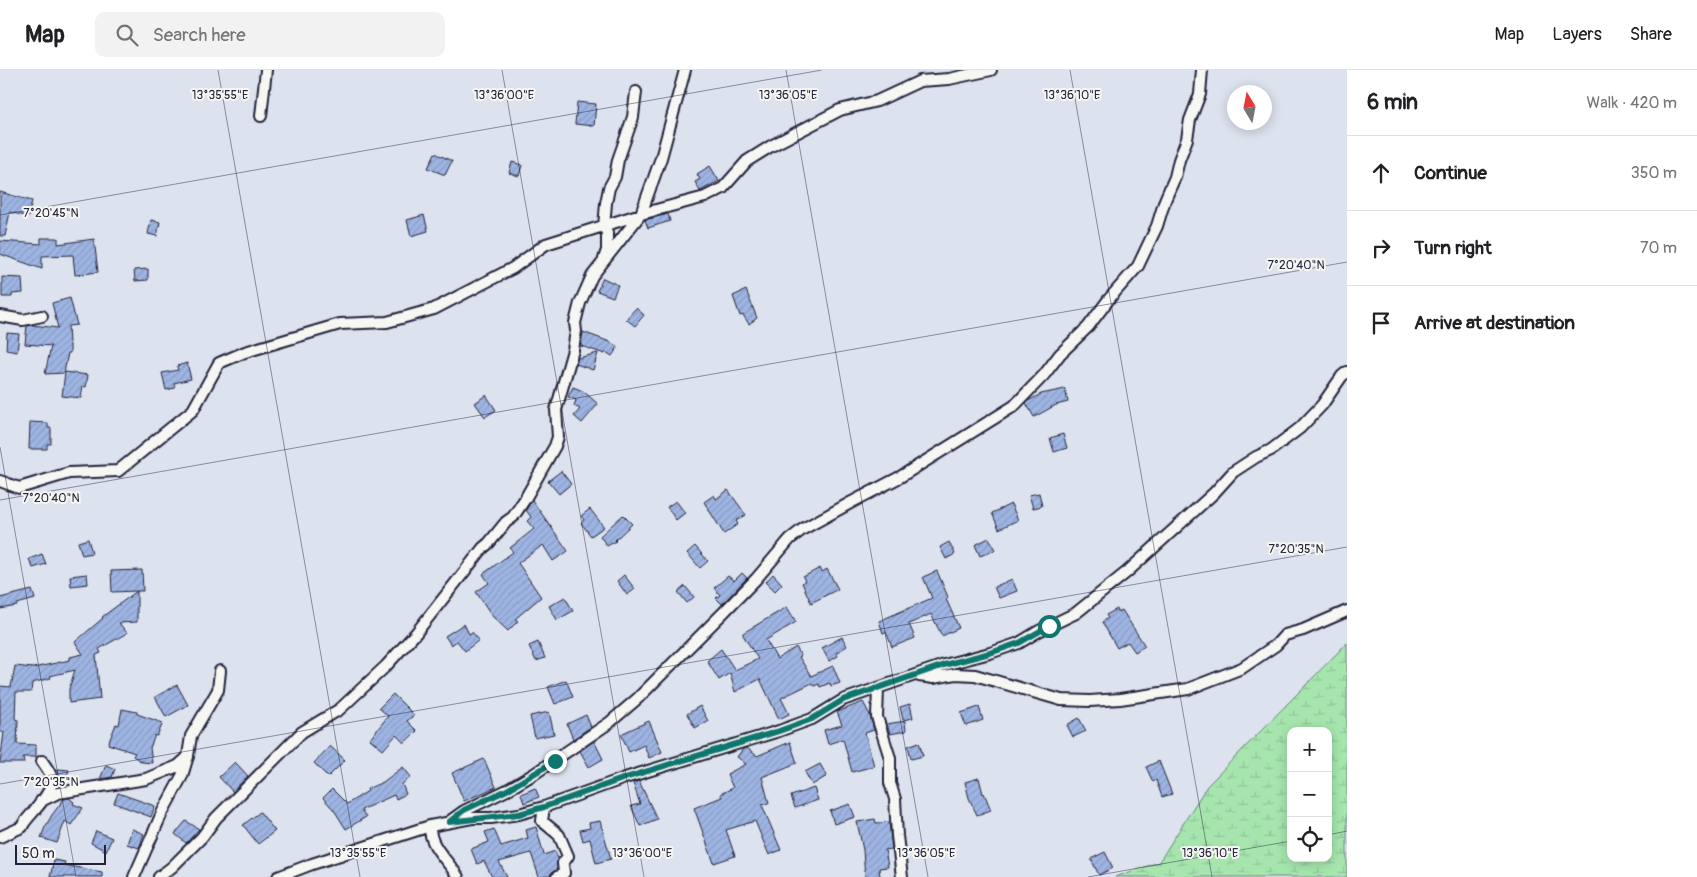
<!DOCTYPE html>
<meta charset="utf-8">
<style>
:root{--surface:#fff;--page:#f2f2f2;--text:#202124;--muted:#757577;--line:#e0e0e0}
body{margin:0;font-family:Pangolin,sans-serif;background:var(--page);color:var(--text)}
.controls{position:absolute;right:15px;bottom:15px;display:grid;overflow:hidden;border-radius:10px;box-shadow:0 2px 12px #0003}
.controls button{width:45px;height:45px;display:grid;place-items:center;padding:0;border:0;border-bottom:1px solid var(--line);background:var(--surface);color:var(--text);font:25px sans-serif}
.compass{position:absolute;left:1227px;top:15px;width:45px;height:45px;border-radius:50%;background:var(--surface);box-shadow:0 2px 12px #0003;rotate:350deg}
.scale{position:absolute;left:15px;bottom:12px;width:91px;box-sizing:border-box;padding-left:5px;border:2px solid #22223b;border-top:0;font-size:14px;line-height:18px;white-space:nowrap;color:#22223b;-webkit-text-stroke:4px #f6f6f2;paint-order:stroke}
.stop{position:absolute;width:15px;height:15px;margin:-11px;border:4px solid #0f766e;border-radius:50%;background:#fff}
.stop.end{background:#0f766e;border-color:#fff;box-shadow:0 1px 5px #0008}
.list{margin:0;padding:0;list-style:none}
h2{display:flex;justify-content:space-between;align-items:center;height:65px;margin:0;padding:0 20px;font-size:21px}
h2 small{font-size:16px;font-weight:400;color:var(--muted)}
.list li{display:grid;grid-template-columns:32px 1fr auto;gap:15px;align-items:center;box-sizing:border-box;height:75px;padding:0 20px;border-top:1px solid var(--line)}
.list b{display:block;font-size:19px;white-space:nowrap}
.list em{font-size:16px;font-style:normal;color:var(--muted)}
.icon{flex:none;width:28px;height:28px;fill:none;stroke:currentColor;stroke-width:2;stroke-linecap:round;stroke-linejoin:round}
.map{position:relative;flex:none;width:1347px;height:807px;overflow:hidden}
header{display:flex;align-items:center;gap:30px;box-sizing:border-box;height:70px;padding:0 25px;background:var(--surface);border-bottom:1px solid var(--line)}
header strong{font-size:24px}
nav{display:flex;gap:28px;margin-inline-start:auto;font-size:18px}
.search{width:350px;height:45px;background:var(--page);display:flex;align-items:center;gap:12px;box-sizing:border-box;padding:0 18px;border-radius:10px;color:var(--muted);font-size:19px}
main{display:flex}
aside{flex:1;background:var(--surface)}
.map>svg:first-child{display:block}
.wetland{fill:url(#wetland-marsh);stroke:#648474;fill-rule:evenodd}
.building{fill:url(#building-hatch);stroke:#22223b}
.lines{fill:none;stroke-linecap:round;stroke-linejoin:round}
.street-casing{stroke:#22223b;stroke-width:14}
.street{stroke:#f6f6f2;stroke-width:10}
.route{stroke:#0f766e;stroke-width:6}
.ticks{fill:none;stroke:#22223b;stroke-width:1;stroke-opacity:0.45}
.ticks-label{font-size:12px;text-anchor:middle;fill:#22223b;stroke:#f6f6f2;stroke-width:4;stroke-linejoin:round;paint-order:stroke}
</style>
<header>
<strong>Map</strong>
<div class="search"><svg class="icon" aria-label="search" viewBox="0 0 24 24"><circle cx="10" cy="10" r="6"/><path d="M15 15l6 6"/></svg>Search here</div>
<nav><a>Map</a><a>Layers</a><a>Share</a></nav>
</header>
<main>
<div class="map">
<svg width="1347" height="807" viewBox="0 0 1347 807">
<defs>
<pattern id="wetland-marsh" width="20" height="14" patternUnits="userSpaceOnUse" patternTransform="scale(1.25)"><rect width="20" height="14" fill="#a6e6ae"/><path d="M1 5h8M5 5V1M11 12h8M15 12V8" fill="none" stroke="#8fc597"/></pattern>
<pattern id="building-hatch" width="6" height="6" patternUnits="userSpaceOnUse" patternTransform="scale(1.25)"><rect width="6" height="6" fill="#9eb5e3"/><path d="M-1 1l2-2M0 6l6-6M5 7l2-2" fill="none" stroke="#889bc4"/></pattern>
</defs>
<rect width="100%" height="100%" fill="#dce2ee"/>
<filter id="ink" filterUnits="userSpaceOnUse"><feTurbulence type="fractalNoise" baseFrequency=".02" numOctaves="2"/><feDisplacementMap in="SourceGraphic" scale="10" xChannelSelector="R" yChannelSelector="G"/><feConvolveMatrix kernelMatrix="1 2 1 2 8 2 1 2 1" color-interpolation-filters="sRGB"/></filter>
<g filter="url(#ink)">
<path class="wetland" d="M1347,573V807H1115L1159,792L1207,716ZM1291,661H1328V788H1291Z"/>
<path class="building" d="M577,32L596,34L594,56L575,54Z
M435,83L452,91L445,105L428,98Z
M512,92L522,95L519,106L509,103Z
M710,96L719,111L700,121L695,112L700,109L697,104Z
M0,122L32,131L28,147L10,142L5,166H0Z
M668,144L670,151L648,158L645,150Z
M424,145L428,161L411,166L407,150Z
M151,150L160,152L157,166L148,164Z
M41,168H58V174L94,169L98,202L75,205L73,185L42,186V199L0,184V171L41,174Z
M148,199V210L135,211L134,200Z
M2,207L22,208L23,223L12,224V227H2Z
M603,208L618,215L613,227L597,221Z
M746,220L757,248L749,254L743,245L740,246L733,226Z
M70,228L77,255L68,256L69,273L70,274V283H68L64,303L45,304L51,276L25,274L27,256L32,255L58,258L52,233Z
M636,238L644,245L635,256L626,249Z
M583,262L610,272L618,277L612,286L606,282L605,284L581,276Z
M7,263L19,264L17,282L6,280Z
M598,283L593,300L576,294L578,288Z
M187,293L191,309L174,313L175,318L166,320L162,303L178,300L177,296Z
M65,302L88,305L86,317L83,316L81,328L62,326Z
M573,317L583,321L598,334L582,353L574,346L580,339L574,336L576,330L568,327Z
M1065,319L1068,332L1056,335L1034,347L1026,333L1028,331L1041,324Z
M486,325L496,340L485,347L475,333Z
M30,352L48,353V358H51V374H47V379H29Z
M1063,364L1067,378L1054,382L1050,368Z
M561,401L571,414L559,424L548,411Z
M728,420L746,445L736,451L738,454L724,464L704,432L714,425L716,429Z
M1039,423L1042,436L1033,438L1029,425Z
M532,430L568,481L553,491L543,475L518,493L541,527L515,549L518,551L508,561L493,547L476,522L489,513L483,504L513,482L510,478L534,459L527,451L531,447L526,440Z
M676,431L685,443L676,450L667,437Z
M1011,434L1018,450L999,459L992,443Z
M590,439L604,457L591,466L581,453L584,450L581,446Z
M623,445L632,454L615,470L616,471L607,476L600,466Z
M989,468L995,480L980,486L975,475Z
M88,469L92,483L82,485L78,472Z
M949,472L955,484L946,489L940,477Z
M695,476L708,491L700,498L687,483Z
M42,484L46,494L33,498L29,489Z
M820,498L822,502L827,499L838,519L811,533L802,513L805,511L803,507Z
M142,500L143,521H137V552L119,553L127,563L99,579L101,583L96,585L100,629L69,633V619L75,600L50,606L51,608L32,613L31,622H16L15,649L18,650L17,674L36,675V687H23L24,693H0L4,662H0V616L11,617L15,596L33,598L70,590V587L83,584L75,572L103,548L102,547L137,521L112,522L111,501Z
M937,501L948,527L946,529L959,558L942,566L931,544L909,554L915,568L892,577L886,562L883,563L879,551L932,528L923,507Z
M742,503L747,508L722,534L716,528L720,525L714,518L728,506L734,511Z
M87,504L88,514L71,516L70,506Z
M773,504L782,514L775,521L766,512Z
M624,505L635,519L627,525L617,511Z
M1012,509L1017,521L999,528L994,517Z
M685,516L694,527L687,533L678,522Z
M32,520L35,529L17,534V536L0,539V528Z
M565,527L573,541L557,550L549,536Z
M787,537L796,552L766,570L777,589L796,577L801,586L799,587L811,606L833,596L840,613L831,616L830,613L820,617L819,614L814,616L812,613L781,628L789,644L779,649L760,609L735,622L730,603L719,610L707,591L721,579L735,600L758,589L743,565V563Z
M1117,539L1118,542L1122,540L1145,576L1135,582L1128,572L1117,578L1102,552L1108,548L1106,545Z
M464,554L469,564L472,562L479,570L465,581L457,571L451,575L445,566Z
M842,567L847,576L836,583L838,586L829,591L822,578Z
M538,572L545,588L536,591L529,576Z
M566,610L573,627L555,634L548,617Z
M177,615L188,635L166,647L155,627Z
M393,624L414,645L407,651L417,661L404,673L396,665L383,680L370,669L388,646L379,638Z
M863,632L870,645L874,660L865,663L874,696L852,702L843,669L828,674L824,660L842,655L837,642Z
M910,634L913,648L903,650L900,637Z
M700,636L708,651L695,658L687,644Z
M979,637L983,650L966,656L961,643Z
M122,639L137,642V644L163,653L157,666L155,665L150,678L152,693L142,692L133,686L135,683L108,674L116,654L119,655Z
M549,642L554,664L535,668L530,646Z
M586,645L591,657L573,669L567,654Z
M1079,648L1086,661L1073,667L1067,655Z
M649,651L662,682L649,688L644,675L629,682L621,664Z
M905,651L906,661L890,664L887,654Z
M594,671L603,689L589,697L580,681Z
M790,672L797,693L762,707L769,733L762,735L781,780L769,785L755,751L726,760L735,786L714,793L694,738L722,727L720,724L733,718L727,704L746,694L737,687L743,679L747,678L757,686Z
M919,672L923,686L911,689L908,676Z
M330,676L345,690L328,707L314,693Z
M484,689L496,717L464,731L452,703Z
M1159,691L1172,724L1162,727L1156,710L1153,712L1146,697Z
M235,692L248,706L233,722L219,707Z
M820,694L827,706L812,715L805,702Z
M106,695L115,699L112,707L100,709Z
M403,697L411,707L402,714L406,724L396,729L394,725L361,740L366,747L346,759L334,740L323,728L332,719L347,734L368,721L367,719L383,712Z
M58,699L69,700L64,715L58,716Z
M979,708L983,724L984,723L991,740L977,745L969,728L965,712Z
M639,711L657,749L640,756L631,736L640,734L633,713Z
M535,718L539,727L524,733L521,724Z
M814,718L818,730L795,738L791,726Z
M118,723L155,736L151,747L114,733Z
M69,728L74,732L73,734L83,738L71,755L65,751L57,773L41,768L45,757L52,745L64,729Z
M850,734L855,747L834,754L830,741Z
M260,742L275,761L258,774L243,755Z
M875,749L876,753L889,752L892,779L885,780L888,797L879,798L880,807H865L863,780L857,752Z
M186,751L199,759L186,773L175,764Z
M600,751L611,789L596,793L590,769L583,771L580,760L590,758L589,753Z
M536,757L544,785L555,781L558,788L557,799L551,803L550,806L539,807L531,783L499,792L507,807H492L484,791L477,794L471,779L489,772L485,762L494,759L501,776L528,768L526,760Z
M132,759L144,764L139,778L127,774Z
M96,761L112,768L106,781L91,773Z
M1105,782L1113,798L1099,805L1091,789Z
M54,790L65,792L64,795L102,802V807H50Z"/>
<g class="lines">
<g class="street-casing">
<path id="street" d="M261,46L266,0
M604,189L607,180V163L604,157L606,133L609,118L615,107L618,90L633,47L636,22
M0,246L23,250L42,246
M0,411L19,418L69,403L118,401L193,340L219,293L245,282L340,254L387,252L434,239L513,198L546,174L641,144L705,127L723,118L747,91L771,76L840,40L877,31L920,11L949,9L991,0
M919,606L933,608L955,604L975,605L1061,630L1090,631L1120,629L1188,619L1242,598L1276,575L1285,565L1303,560L1347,541
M878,619L877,647L890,688V713L895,729L897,766L902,807
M41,731L58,723L146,709L178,696L188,687
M544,737L542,751L559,765L568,786L563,793L564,803L557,807
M450,751L464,741L507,720L534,704L609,653L637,629L723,543L756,509L790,469L803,459L852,432L900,407L1014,336L1044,305L1060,284L1088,257L1109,229L1138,196L1157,156L1165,130L1175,107L1179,90L1187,69L1190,50L1200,24L1202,0
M430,756C429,777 448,790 458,807
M0,767L22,757L24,753C32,742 53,723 52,709C51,703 46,697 42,691
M134,807L162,743L182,706L188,686L191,666L218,620L220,601
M159,807L172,797L202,767L216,748L302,662L340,639L386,596L416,563L483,478L489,473L506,452L513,447L525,429L555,376L558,367L556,340L573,280L576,261L575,253L580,233L592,206L641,144L661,88L685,0
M278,807L312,794L430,756L472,748H491L519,744L544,737L625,708L779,661L812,649L843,630L944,595L990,583L1019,573L1039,561L1076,543L1127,502L1214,423L1233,402L1256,387L1271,380L1300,358L1322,335L1342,306L1347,302"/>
</g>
<use href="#street" class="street"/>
</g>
</g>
<g class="lines" filter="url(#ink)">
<path class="route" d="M555,691L507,720L464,740L449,752L519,744L544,737L625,708L779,661L812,649L843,630L944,595L990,583L1019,573L1049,556"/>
</g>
<path class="ticks" d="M218,0L360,807M502,0L644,807M786,0L928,807M1070,0L1212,807M0,145L822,0M0,377L76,807M0,430L1347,192M0,714L1347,477M1328,765L1347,761M1088,807L1291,771"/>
<g class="ticks-label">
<text x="1072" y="29">13°36'10"E</text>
<text x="220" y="29">13°35'55"E</text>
<text x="504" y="29">13°36'00"E</text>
<text x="788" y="29">13°36'05"E</text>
<text x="51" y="147">7°20'45"N</text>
<text x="1296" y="199">7°20'40"N</text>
<text x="51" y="432">7°20'40"N</text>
<text x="1296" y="483">7°20'35"N</text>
<text x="51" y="716">7°20'35"N</text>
<text x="358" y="787">13°35'55"E</text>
<text x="642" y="787">13°36'00"E</text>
<text x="926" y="787">13°36'05"E</text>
<text x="1210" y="787">13°36'10"E</text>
</g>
</svg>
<div class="controls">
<button>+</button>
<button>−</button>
<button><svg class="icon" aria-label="locate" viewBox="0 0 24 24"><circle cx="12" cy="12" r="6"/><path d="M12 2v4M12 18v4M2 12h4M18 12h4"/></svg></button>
</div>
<svg class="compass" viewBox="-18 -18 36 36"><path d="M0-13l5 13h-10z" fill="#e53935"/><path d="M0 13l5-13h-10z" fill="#757577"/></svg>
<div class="scale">50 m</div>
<div class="stop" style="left:1049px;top:556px"></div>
<div class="stop end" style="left:555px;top:691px"></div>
</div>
<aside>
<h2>6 min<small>Walk · 420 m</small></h2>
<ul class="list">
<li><svg class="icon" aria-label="ahead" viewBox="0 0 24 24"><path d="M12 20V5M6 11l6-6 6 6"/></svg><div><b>Continue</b></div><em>350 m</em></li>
<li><svg class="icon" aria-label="right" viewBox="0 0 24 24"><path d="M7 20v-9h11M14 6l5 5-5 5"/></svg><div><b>Turn right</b></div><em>70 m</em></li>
<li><svg class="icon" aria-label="arrive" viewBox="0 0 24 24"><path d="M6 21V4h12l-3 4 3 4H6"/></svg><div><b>Arrive at destination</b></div></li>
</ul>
</aside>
</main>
